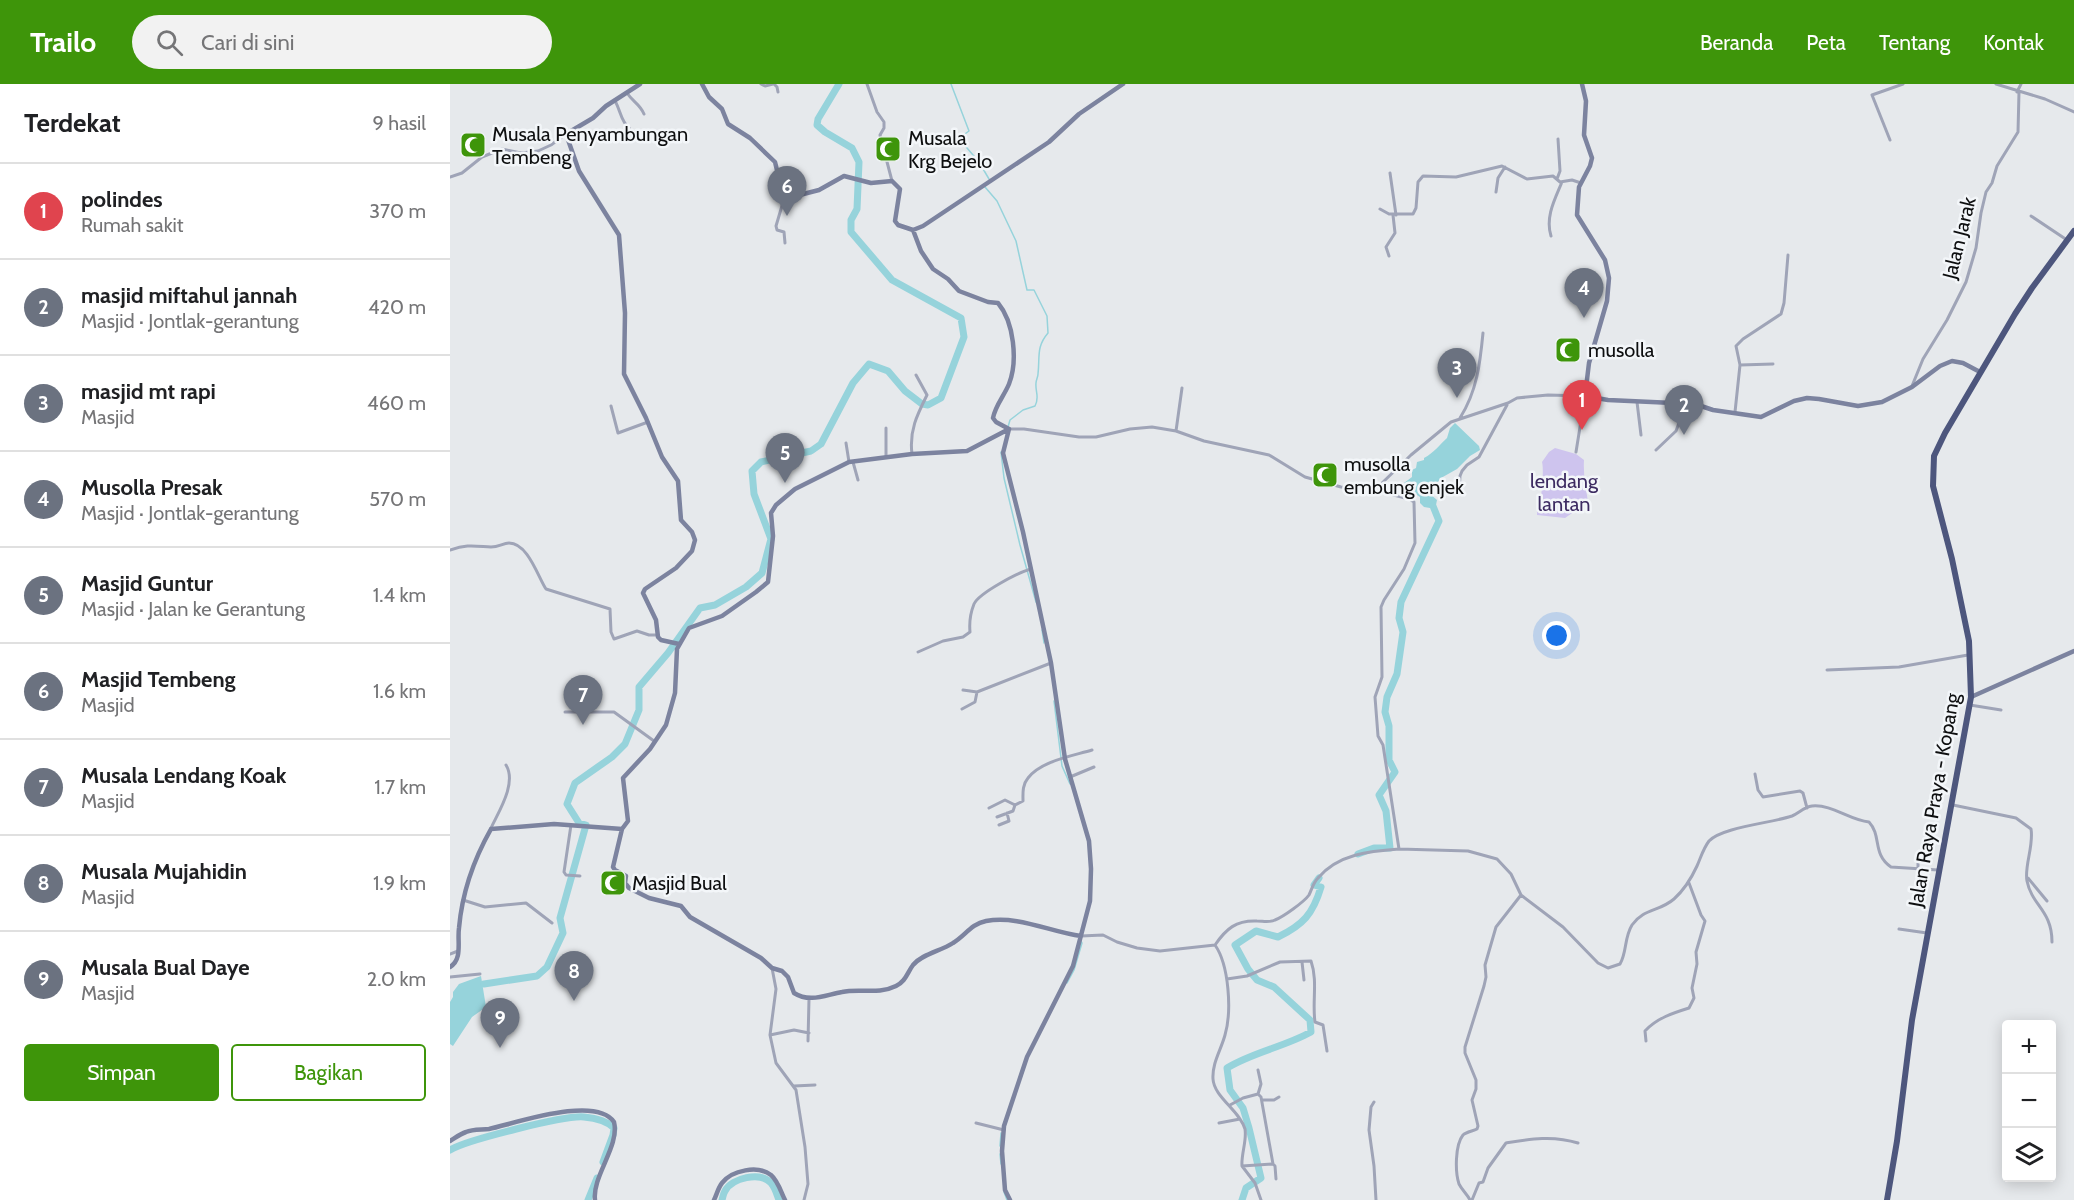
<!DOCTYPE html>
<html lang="id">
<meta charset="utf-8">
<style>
:root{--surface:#fff;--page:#f2f2f2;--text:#202124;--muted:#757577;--line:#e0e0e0;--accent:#3e950a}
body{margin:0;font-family:Cabin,sans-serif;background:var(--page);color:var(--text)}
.controls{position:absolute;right:18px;bottom:18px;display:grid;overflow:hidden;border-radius:6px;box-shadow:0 3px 15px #0003}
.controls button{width:54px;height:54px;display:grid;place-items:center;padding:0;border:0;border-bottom:2px solid var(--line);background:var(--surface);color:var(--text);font:30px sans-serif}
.you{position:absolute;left:1107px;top:552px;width:21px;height:21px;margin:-15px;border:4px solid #fff;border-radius:50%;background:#1a73e8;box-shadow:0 0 0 9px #1a73e833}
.badge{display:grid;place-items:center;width:39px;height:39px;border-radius:50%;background:var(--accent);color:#fff;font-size:20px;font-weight:700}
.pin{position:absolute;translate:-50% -50px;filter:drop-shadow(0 2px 3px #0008)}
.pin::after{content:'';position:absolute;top:32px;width:21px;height:18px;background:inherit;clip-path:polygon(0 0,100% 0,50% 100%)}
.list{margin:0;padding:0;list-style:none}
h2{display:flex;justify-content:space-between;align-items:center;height:78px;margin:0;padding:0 24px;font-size:26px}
h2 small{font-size:20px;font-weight:400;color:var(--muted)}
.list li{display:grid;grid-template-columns:39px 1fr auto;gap:18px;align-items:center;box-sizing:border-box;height:96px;padding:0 24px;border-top:2px solid var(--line)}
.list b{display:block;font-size:22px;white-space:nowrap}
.list p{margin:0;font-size:20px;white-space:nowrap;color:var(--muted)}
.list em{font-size:20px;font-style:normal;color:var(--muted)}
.actions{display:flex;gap:12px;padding:18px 24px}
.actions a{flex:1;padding:14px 0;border:2px solid var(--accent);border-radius:6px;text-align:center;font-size:21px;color:var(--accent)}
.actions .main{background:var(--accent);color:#fff}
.icon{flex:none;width:33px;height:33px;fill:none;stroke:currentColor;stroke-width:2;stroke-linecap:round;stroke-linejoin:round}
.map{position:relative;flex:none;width:1624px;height:1116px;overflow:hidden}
header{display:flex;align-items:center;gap:36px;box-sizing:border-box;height:84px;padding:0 30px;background:var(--accent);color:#fff}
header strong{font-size:28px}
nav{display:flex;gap:33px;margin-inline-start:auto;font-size:21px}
.search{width:420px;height:54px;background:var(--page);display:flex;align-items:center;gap:15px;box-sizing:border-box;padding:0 21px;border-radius:33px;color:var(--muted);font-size:22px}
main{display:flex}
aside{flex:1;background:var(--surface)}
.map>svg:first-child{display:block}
.green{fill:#cec4ee}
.water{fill:#96d3db}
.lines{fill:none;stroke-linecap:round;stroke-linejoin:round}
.stream{stroke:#96d3db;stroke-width:1.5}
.river{stroke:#96d3db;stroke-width:7}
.street{stroke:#9fa4b7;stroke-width:3}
.secondary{stroke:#7c839f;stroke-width:4.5}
.highway{stroke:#4d567d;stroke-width:6}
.labels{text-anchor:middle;stroke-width:5;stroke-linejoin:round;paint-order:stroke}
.poi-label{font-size:20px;fill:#0e0f10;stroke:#f3f6f9;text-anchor:start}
.street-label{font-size:20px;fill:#0e0f10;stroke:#f3f6f9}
.park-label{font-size:20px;fill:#3d2b62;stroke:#f3f6f9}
</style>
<header>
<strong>Trailo</strong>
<div class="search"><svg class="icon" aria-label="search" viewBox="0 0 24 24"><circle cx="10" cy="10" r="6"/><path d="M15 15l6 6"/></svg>Cari di sini</div>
<nav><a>Beranda</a><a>Peta</a><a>Tentang</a><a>Kontak</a></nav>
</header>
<main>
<aside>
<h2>Terdekat<small>9 hasil</small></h2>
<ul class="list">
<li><span class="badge" style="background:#e0444e">1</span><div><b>polindes</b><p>Rumah sakit</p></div><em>370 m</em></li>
<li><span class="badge" style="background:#6b7280">2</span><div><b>masjid miftahul jannah</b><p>Masjid · Jontlak-gerantung</p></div><em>420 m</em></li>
<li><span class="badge" style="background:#6b7280">3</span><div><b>masjid mt rapi</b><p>Masjid</p></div><em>460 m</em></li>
<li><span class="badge" style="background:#6b7280">4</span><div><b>Musolla Presak</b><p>Masjid · Jontlak-gerantung</p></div><em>570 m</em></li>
<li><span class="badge" style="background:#6b7280">5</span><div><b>Masjid Guntur</b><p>Masjid · Jalan ke Gerantung</p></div><em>1.4 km</em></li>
<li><span class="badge" style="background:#6b7280">6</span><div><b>Masjid Tembeng</b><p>Masjid</p></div><em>1.6 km</em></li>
<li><span class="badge" style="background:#6b7280">7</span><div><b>Musala Lendang Koak</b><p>Masjid</p></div><em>1.7 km</em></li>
<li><span class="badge" style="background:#6b7280">8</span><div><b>Musala Mujahidin</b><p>Masjid</p></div><em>1.9 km</em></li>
<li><span class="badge" style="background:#6b7280">9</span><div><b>Musala Bual Daye</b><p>Masjid</p></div><em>2.0 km</em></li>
</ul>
<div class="actions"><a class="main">Simpan</a><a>Bagikan</a></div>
</aside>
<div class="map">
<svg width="1624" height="1116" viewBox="0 0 1624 1116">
<rect width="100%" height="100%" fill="#e6e9ec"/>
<path class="green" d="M1105,364L1126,370L1134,376C1133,391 1136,404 1138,418L1115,434L1087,431C1087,424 1088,423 1090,417C1092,410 1094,385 1092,378L1099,368Z"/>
<path class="water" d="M1005,339L1029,362L1030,366L1020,372L1007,385L991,394L979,409L987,416L986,421L980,424L974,423L970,419V413L958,405L954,399L962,393V386L966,384L967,378L974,376V374C984,369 990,360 997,354L1000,344Z
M31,892L36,923L22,933L3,962L0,960V918L3,913V908L9,900Z"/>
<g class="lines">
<path class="stream" d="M501,0L519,47L512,52L511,57L529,78L539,95
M535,103L547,117L566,157L577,206H584L597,232L598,249C586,263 590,273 588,290C588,293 586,296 586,299C585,308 590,313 585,322L573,326L560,336L558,343
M551,368L554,394L570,461L586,518
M592,546L594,559
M604,617L612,682L620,700
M617,899L624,886L632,859L631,857
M550,1062L551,1049
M550,1070L551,1080
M554,1108L557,1116"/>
<path class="river" d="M908,770L924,764H940L936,727L929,711L945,688L939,676V642L935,628L937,613L947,590L953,548L949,534L951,518L989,437L983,422
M34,900L87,892L97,883L113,849L110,834L136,741L129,739L117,720L125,699L162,673L175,660L189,626V603L218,569L250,524L265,521L296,503L312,489L321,455L304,410L302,387L311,378L361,367L371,360L403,299L419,280L438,287L455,307L472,320L478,321L491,314L514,253L511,234L442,196L401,148V136L407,125L409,78L402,64L375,48L367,41L368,35L389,0
M0,1066C16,1056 116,1031 134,1033C145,1034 157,1037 164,1044L163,1051L153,1078
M138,1116L147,1094
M272,1116C273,1113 273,1110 275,1107C282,1094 310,1087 321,1099C325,1103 327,1111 329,1116
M792,1116L796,1104L811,1094L799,1044L793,1024L780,1006L777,984C803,968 834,963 861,948L860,936L824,903L807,896L798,885L785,861L806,847L828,853C853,841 863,830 871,803L864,801L869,794"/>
<path class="street" d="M311,0L315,2L323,0
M324,0L327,3L328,8
M417,0L427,28L434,38V44L430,51L442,97
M1546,0L1595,15L1624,28
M1567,8L1571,0
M177,9C183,18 190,20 194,30
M165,17C170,25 171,38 179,44
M1440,56L1422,11L1453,0
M940,89L946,131
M0,93L12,89L32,73L52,65L71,69L88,67L101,61L116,50
M1107,95L1110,87L1108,55
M1046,108L1048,94L1055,83
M334,115L326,142L327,146L334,148L335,159
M930,125L939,130H963L966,124L968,98L973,92L1006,93L1052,82L1077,95L1103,92L1110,98L1122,96L1131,99
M1581,132L1617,156
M1101,152C1095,133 1105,115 1112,98
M939,172L936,163L945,149L943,131
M1290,281L1323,280
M1462,302L1473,275L1497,236L1516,198L1526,164L1531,129L1536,108L1542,99L1547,82L1568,48L1569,8
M1187,318L1191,351
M161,322L168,349L198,338
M1285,328L1290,281L1286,262L1293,255L1331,230L1334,219L1338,171
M1010,334C1027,307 1030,280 1033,249
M436,344V373
M559,345H574L629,353H646L680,345L702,343L726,347L754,357L819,371L855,393L891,403L914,405L930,400
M726,347L732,304
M396,359L399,378
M1206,366L1226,347L1236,320
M1126,368L1135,312L1098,311L1067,314L1058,319L1001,338L961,371L931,400L936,409L959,415L964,418L965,459L954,485L934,516L931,523L932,593L925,613L928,652L933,661L949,765L1018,767L1047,775L1061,790L1071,811L1113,843L1148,879L1158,884L1170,880C1177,868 1174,854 1182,841C1194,824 1209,828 1224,815C1234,806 1241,795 1247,782C1251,773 1253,765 1259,757C1272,743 1322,739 1342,732C1349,729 1354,723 1362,722C1382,720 1399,736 1419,738C1432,752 1422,770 1441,783L1488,786
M462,370C459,347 467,331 477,311L466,291
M403,378L408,396
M1009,409L1010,392L1012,387L1017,381L1029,373L1057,321
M0,466C17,460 24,462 41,463C49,463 53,459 59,459C78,459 88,493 96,505L160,525L161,548L164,555L187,547L199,551H206
M468,568L493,557L513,553L520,548C519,537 520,530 524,520C529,509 569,488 581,485
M1377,586L1449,583L1518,571
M513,606L527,608L601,579
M1520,621L1551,626
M512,625L525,618L527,608
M115,628H164L204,657
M1305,690L1308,706L1313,713L1350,707L1353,709L1357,724
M620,693L644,683
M1503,721L1566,734L1581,745C1584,762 1574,782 1577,797C1582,822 1602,826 1602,858
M539,724L555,716L565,721
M547,733L563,727L565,721L573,717C573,710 572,701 578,694C591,677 622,672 642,666
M121,741L114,788L116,791L130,792
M549,741L559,737L557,729
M41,744C49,727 67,699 56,681
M1468,773V786
M1578,794L1597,817
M13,816L35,823L76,819L102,839
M1449,845L1477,849
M631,852L653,851L667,858L687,864L710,867L765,861
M0,870L8,867
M852,878L854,896
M322,884L326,905L320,951L326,979L346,1006L355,1063L358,1100L354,1116
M0,893L30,890
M777,895L797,892L830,878L861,877C868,897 862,918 865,938L873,941L877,967
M320,951L344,946L359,949
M358,957L359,915
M1196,957L1195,947C1207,934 1223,929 1239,924L1244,914L1242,904L1247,880L1246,868L1255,837L1251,831L1239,799
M344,1002L365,1001
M808,1010L811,1000L808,986
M812,1016H824L829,1013
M924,1018L921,1023L919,1046L924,1082L926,1116
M780,1021L793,1014L808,1010L811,1013L823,1080L825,1082L826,1095
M526,1039L554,1046
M769,1039L790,1035
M792,1082L823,1080
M811,1116L805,1099L792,1082C791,1070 797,1057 795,1045C790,1027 764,1013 763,995C762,979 771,966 775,951C782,927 779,881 765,861C776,845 786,836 807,837C813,837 819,839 825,836C833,833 854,818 859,811C862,805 863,799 868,794C888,770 920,767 949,765
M1020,1116C1017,1110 1012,1106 1009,1100C1005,1088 1005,1061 1013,1051C1016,1048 1023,1047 1027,1045L1028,1042L1022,1016L1026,1005V996L1015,969V963L1034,902L1036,893L1035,881L1046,843L1071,811
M1022,1116L1029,1099L1033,1098L1038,1084L1056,1059C1080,1055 1103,1051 1128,1059"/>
<path class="secondary" d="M190,0L156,22L143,34L116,50L129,87L169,151L175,229L174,290L196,334L212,373L228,397L231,436L242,448L245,456L242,467L226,484L195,505L193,509L206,536L208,553L211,556L229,560
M252,0L259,13L272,25L278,40L300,54L325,78L334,115L369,106L394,92L421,99L442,97L450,105L445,137L448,141L463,146
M1132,0L1136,17L1134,51L1142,74L1140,82L1129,103L1127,131L1155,176L1159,194L1157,217L1139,279L1135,312L1158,316L1245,320L1263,326L1311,333L1344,317L1357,314L1369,315L1408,322L1432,318L1462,303L1490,282L1502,277L1513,279L1530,288
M559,345L517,367L462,370L399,378L345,405L326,421L321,429L323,452L318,498L306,508L272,532L239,544L227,565L225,609L216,641L200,665L173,694L178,737L172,745L163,783L165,786L176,792L175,799L179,804L199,814L231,822L240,833L311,874L322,884L332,887L338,893L344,909C360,919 375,911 392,908C410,904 428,911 446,902C456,897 457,889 463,881C472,870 491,867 503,859C515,852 521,840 536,837C568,831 600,848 631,852
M559,345L553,369L573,448L601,579L615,675L639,757L641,785L640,817L623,882L577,973L554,1042L552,1067L555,1106L560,1116
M559,345L546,338L543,334C545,322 554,312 559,300C568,277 564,238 548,219L538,218L509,207L498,195L483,185L471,167L463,146L473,142L599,58L629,30L673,0
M1521,613L1624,567
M0,883C13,875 7,857 9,844C12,810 24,775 41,745L104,740L172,745
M0,1057C5,1054 10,1050 16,1048C23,1045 32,1046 39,1045C66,1039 146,1011 164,1038C170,1062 142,1092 145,1116
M264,1116C267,1110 268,1104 272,1099C282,1086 308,1081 321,1091C328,1097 331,1108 335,1116"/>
<path class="highway" d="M1437,1116L1447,1057L1462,936L1521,613L1519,557L1502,475L1483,402L1484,372L1495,349L1565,230L1582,204L1624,147"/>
</g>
<defs>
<g id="mosque-square" transform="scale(1.35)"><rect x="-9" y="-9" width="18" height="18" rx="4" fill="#3e950a" stroke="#f3f6f9"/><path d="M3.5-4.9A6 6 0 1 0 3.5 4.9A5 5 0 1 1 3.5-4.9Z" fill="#fff"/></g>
</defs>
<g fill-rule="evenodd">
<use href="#mosque-square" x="23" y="61"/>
<use href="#mosque-square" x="438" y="65"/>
<use href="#mosque-square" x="1118" y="266"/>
<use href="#mosque-square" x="875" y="391"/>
<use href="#mosque-square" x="163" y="799"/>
</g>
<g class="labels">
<g class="poi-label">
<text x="42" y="57">Musala Penyambungan<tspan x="42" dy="23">Tembeng</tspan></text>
<text x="458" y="61">Musala<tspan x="458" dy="23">Krg Bejelo</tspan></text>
<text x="1138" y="273">musolla</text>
<text x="894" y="387">musolla<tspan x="894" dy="23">embung enjek</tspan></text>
<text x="182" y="806">Masjid Bual</text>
</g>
<g class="street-label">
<text transform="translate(1509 154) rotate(-76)" y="7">Jalan Jarak</text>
<text transform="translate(1484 716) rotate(-80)" y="7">Jalan Raya Praya - Kopang</text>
</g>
<g class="park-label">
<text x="1114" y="404">lendang<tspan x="1114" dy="23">lantan</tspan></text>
</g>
</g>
</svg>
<div class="controls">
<button>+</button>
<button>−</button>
<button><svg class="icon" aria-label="layers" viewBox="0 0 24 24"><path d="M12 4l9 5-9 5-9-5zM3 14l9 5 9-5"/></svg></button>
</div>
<div class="you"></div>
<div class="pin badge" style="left:1132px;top:346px;background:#e0444e">1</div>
<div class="pin badge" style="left:1234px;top:351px;background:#6b7280">2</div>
<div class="pin badge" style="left:1007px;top:314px;background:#6b7280">3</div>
<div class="pin badge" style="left:1134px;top:234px;background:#6b7280">4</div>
<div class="pin badge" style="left:335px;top:399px;background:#6b7280">5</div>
<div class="pin badge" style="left:337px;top:132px;background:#6b7280">6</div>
<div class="pin badge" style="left:133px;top:641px;background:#6b7280">7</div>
<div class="pin badge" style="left:124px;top:917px;background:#6b7280">8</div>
<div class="pin badge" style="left:50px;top:964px;background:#6b7280">9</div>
</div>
</main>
